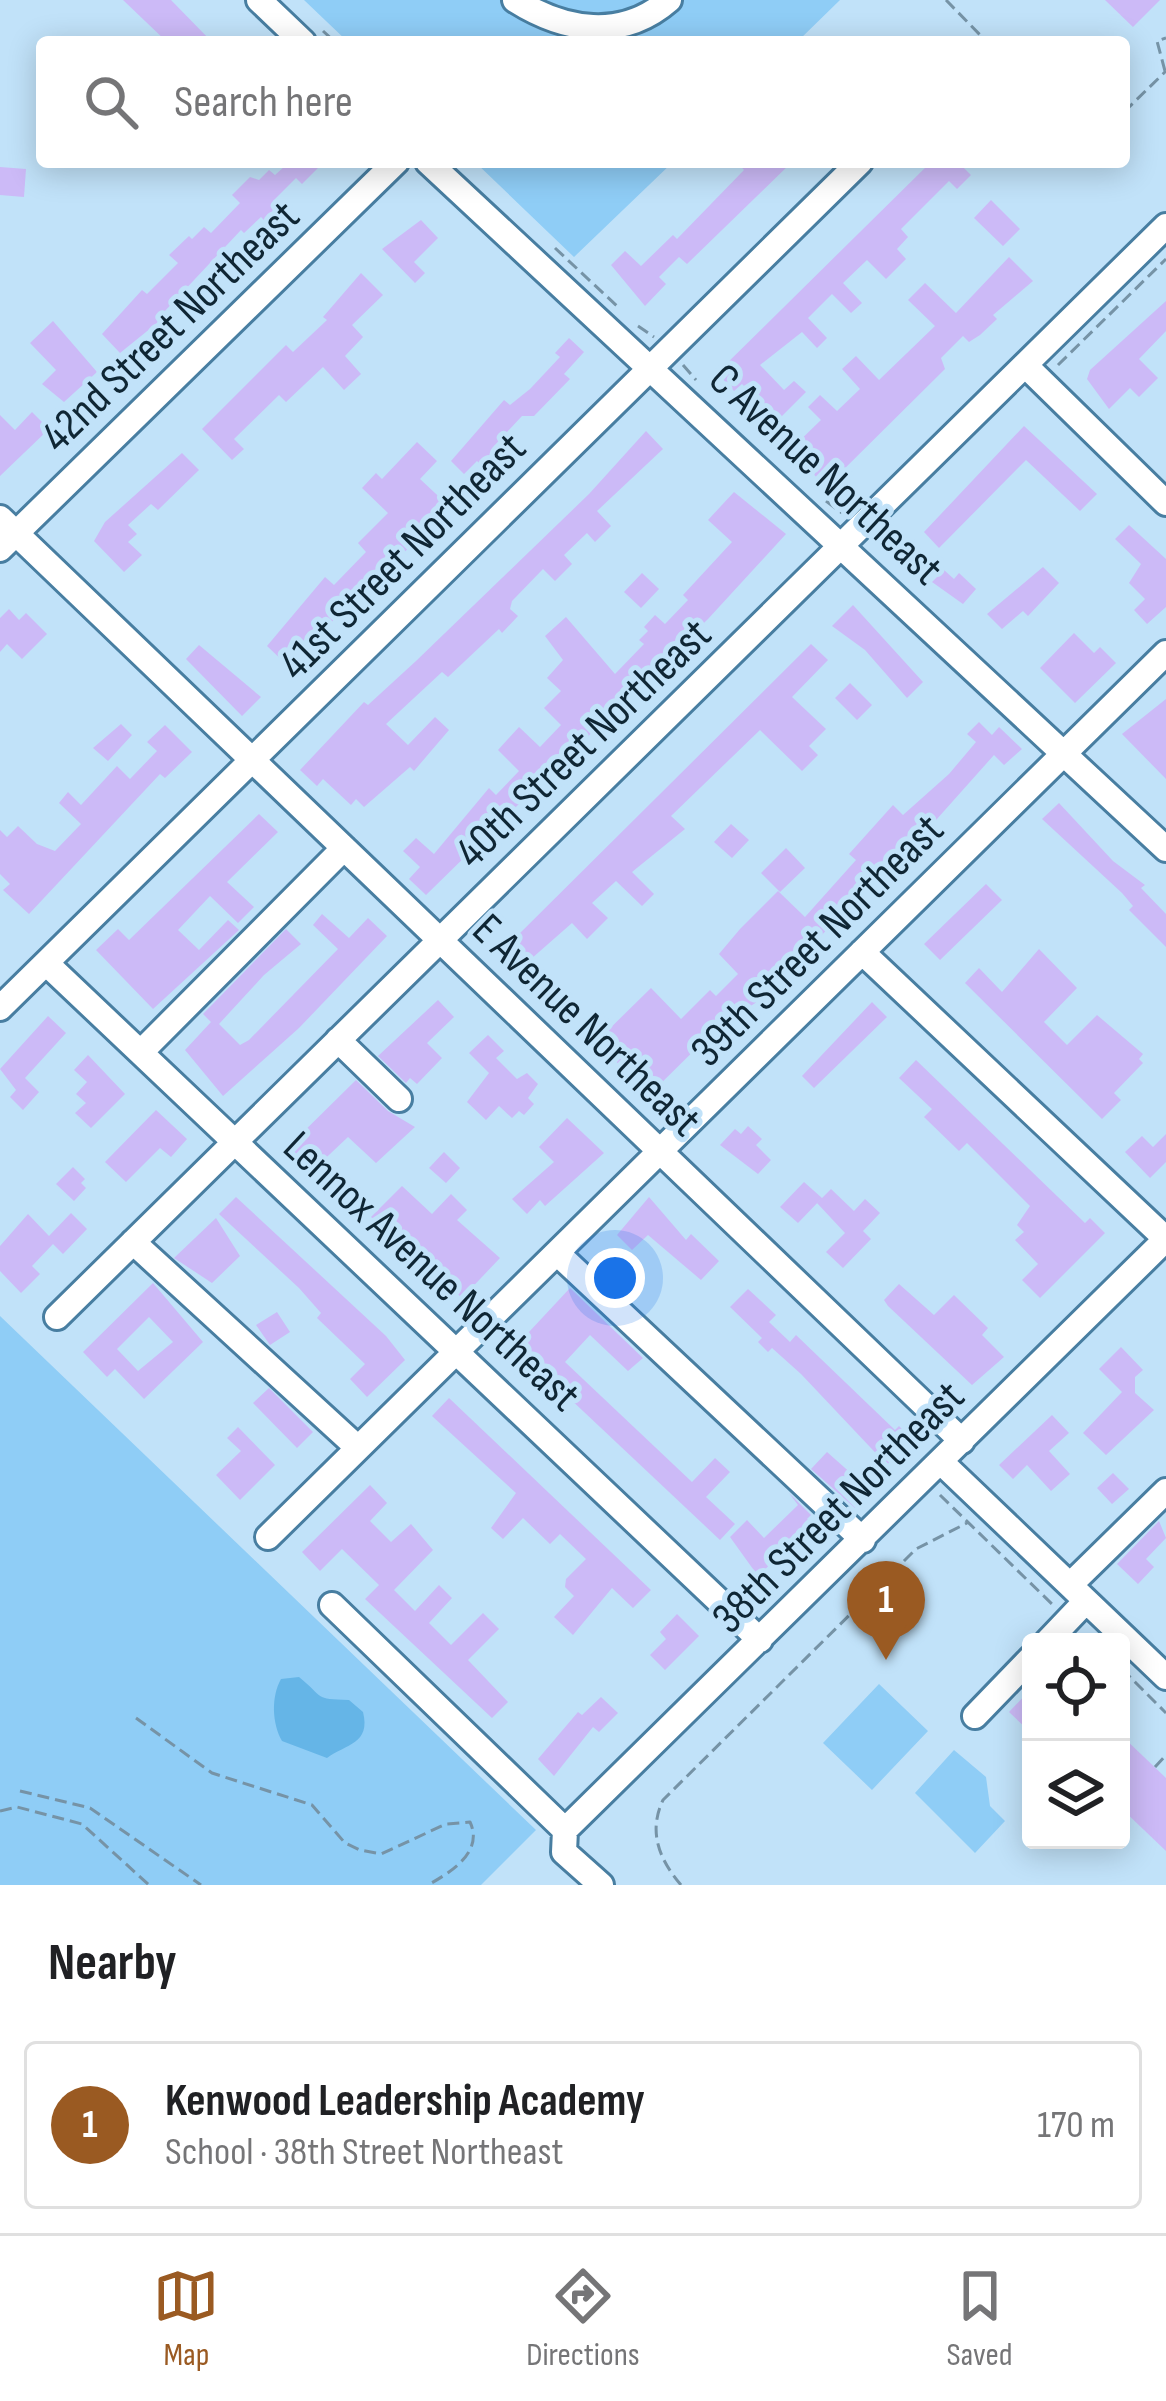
<!DOCTYPE html>
<meta charset="utf-8">
<style>
:root{--surface:#fff;--page:#f6f6f6;--text:#202124;--muted:#757577;--line:#e0e0e0;--accent:#9a5a22}
body{margin:0;font-family:"Sofia Sans Condensed",sans-serif;background:var(--page);color:var(--text)}
.controls{position:absolute;right:36px;bottom:36px;display:grid;overflow:hidden;border-radius:12px;box-shadow:0 6px 30px #0003}
.controls button{width:108px;height:108px;display:grid;place-items:center;padding:0;border:0;border-bottom:3px solid var(--line);background:var(--surface);color:var(--text);font:60px sans-serif}
.you{position:absolute;left:615px;top:1278px;width:42px;height:42px;margin:-30px;border:9px solid #fff;border-radius:50%;background:#1a73e8;box-shadow:0 0 0 18px #1a73e833}
.badge{display:grid;place-items:center;width:78px;height:78px;border-radius:50%;background:var(--accent);color:#fff;font-size:39px;font-weight:700}
.pin{position:absolute;translate:-50% -99px;filter:drop-shadow(0 3px 6px #0008)}
.pin::after{content:'';position:absolute;top:63px;width:42px;height:36px;background:inherit;clip-path:polygon(0 0,100% 0,50% 100%)}
.list{margin:0;padding:0;list-style:none}
h2{display:flex;justify-content:space-between;align-items:center;height:156px;margin:0;padding:0 48px;font-size:51px}
h2 small{font-size:39px;font-weight:400;color:var(--muted)}
.list li{display:grid;grid-template-columns:78px 1fr auto;gap:36px;align-items:center;box-sizing:border-box;height:168px;margin:0 24px 24px;padding:0 24px;border:3px solid var(--line);border-radius:12px}
.list b{display:block;font-size:45px;white-space:nowrap}
.list p{margin:0;font-size:39px;white-space:nowrap;color:var(--muted)}
.list em{font-size:39px;font-style:normal;color:var(--muted)}
.icon{flex:none;width:66px;height:66px;fill:none;stroke:currentColor;stroke-width:2;stroke-linecap:round;stroke-linejoin:round}
.map{position:relative;flex:none;width:1166px;height:1885px;overflow:hidden}
.search{position:absolute;background:var(--surface);box-shadow:0 6px 30px #0003;left:36px;right:36px;top:36px;height:132px;display:flex;align-items:center;gap:30px;box-sizing:border-box;padding:0 42px;border-radius:12px;color:var(--muted);font-size:45px}
.sheet{height:348px;background:var(--surface)}
nav{display:flex;justify-content:space-around;align-items:center;box-sizing:border-box;height:168px;border-top:3px solid var(--line);background:var(--surface);font-size:33px;color:var(--muted)}
nav a{display:grid;justify-items:center;gap:6px}
nav .on{color:var(--accent)}
.map>svg:first-child{display:block}
.green{fill:#8fcdf6}
.water{fill:#65b5e7}
.building{fill:#ccbaf7;fill-rule:evenodd}
.lines{fill:none;stroke-linecap:round;stroke-linejoin:round}
.minor-casing{stroke:#487ea1;stroke-width:30}
.path{stroke:#7693a6;stroke-width:3;stroke-dasharray:12 6;stroke-linecap:butt}
.minor{stroke:#fff;stroke-width:24}
.labels{text-anchor:middle;stroke-width:10;stroke-linejoin:round;paint-order:stroke}
.street-label{font-size:45px;fill:#0f2634;stroke:#c1e2f9}
</style>
<div class="map">
<svg width="1166" height="1885" viewBox="0 0 1166 1885">
<rect width="100%" height="100%" fill="#c1e2f9"/>
<path class="green" d="M304,0H840L797,42H348Z
M475,162H673L574,257Z
M0,1316L536,1830L481,1885H0Z
M879,1684L928,1731L872,1790L823,1743Z
M954,1750L986,1777L990,1806L1005,1821L975,1853L915,1793Z"/>
<path class="water" d="M299,1677C325,1698 313,1699 349,1700L363,1712C371,1744 346,1744 327,1758L282,1741C272,1723 271,1697 281,1679Z"/>
<path class="building" d="M123,0H171L212,42H167Z
M1105,0H1160L1133,27Z
M281,162H324L302,184L296,178L273,201L281,208L266,222L261,217L244,233L241,230L164,312L167,315L120,353L102,334L142,290L147,294L178,263L169,255L189,236L192,239L204,227L211,233L240,203L232,195L250,177L259,180L269,170L275,175L285,166Z
M737,162H792L687,264L679,257L659,277L666,284L645,306L611,265L625,251L641,266L673,235L677,239L744,170Z
M931,162H958L971,175L957,189L949,181L901,229L908,237L897,249L906,259L886,279L867,260L843,283L862,303L851,313L832,294L808,318L827,338L817,348L802,332L760,365L784,390L794,381L806,392L778,420L742,384L734,391L717,373Z
M0,167L26,169L24,197L0,195Z
M991,200L1020,229L1003,246L974,218Z
M421,220L438,238L414,262L425,273L415,283L382,249Z
M1009,257L1033,281L993,315L997,319L980,335L969,342L963,336L941,358L945,369L826,487L790,450L821,420L808,407L820,395L837,411L860,389L842,369L856,356L879,380L935,326L908,300L925,283L956,313Z
M361,273L383,295L352,325L363,337L345,356L361,374L344,390L323,367L286,402L279,395L234,439L244,449L232,460L202,429L286,345L293,352L327,320L323,317Z
M1166,301V331L1139,359L1158,378L1139,397L1130,388L1109,409L1087,379L1090,370Z
M53,321L97,372L64,402L42,384L56,370L30,343Z
M569,338L584,352L564,374L570,379L534,416H522L494,446L500,453L485,469L477,461L464,474L451,461L504,400L510,405L530,389L560,357L555,353Z
M32,412L49,429L0,476V415L15,430Z
M1024,426L1097,494L1080,511L1026,460L939,548L924,532Z
M646,431L663,449L597,511L611,526L595,542L587,533L564,555L572,564L555,581L543,569L512,601L510,609L518,616L502,633L499,629L448,677L442,672L386,724L408,745L435,717L449,730L414,771L410,767L364,807L356,799L351,805L323,779L317,786L300,770L364,702L368,705L416,661L589,494Z
M417,442L437,461L420,479L450,507L412,551L409,548L358,591L314,643L309,639L286,664L267,646L325,577L334,585L366,552L358,543L388,513L362,488L376,473L382,479Z
M182,453L199,470L158,510L151,504L128,525L137,534L128,542L142,555L124,572L94,541L105,522Z
M734,492L786,534L708,619L426,895L409,879L420,867L403,851L416,838L434,854L489,788L496,795L519,771L498,750L519,727L540,747L561,725L544,708L561,691L547,678L563,660L545,636L566,617L615,674L644,644L639,640L648,631L644,627L655,615L665,624L688,600L683,595L732,542L708,520Z
M1129,525L1166,559V607L1147,624L1134,610L1145,599L1129,583L1141,564L1115,539Z
M1043,567L1059,583L1028,616L1023,611L1002,629L987,614Z
M944,570L954,579L959,573L976,589L963,604L932,582Z
M642,573L659,589L641,608L624,592Z
M853,605L923,682L907,698L865,650L832,626Z
M9,609L19,620L26,613L47,634L22,659L7,644L0,652V618Z
M1074,633L1094,653L1100,647L1116,663L1075,703L1040,668Z
M811,644L828,660L792,697L826,729L809,746L818,755L802,771L760,730L671,816L685,829L632,872L654,894L642,906L616,881L592,903L608,918L587,939L572,923L531,959L551,979L536,993L499,954Z
M199,645L261,697L242,716L186,659Z
M850,683L872,705L857,720L835,698Z
M1166,699V779L1122,734Z
M979,722L992,735L999,727L1022,749L1004,765L994,755L879,884L875,880L757,1002L720,1025L644,1100L630,1085L635,1080L596,1042L651,988L681,1019L710,990L716,996L738,974L719,954L740,929L778,891L805,917L856,860L849,854L893,805L903,815L949,774L976,742L967,734Z
M121,724L132,735L108,761L93,748Z
M165,725L192,752L165,778L160,774L29,914L3,890L10,884L0,874V830L7,837L18,826L37,844L55,851L81,824L59,803L68,792L81,805L117,766L130,779L157,751L147,742Z
M1059,803L1113,861L1145,885L1141,888L1166,914V947L1129,910L1133,906L1122,893L1042,819Z
M259,814L278,832L227,882L254,907L238,923L210,896L178,930L199,950L228,920L239,930L153,1009L96,950L118,929L129,940Z
M731,824L749,840L732,858L714,842Z
M786,848L805,868L780,892L761,873Z
M986,884L1002,900L940,960L924,944Z
M322,914L349,938L368,918L387,936L299,1028L223,1096L185,1050L211,1022L203,1014L286,929L301,944L264,975L219,1024L240,1045L249,1040L338,949L313,925Z
M1039,949L1077,988L1044,1022L1067,1045L1097,1015L1143,1054L1139,1059L1143,1063L1114,1093L1121,1100L1102,1119L965,983L979,968L1002,992Z
M438,1000L454,1017L427,1043L442,1058L417,1084L410,1078L406,1083L378,1056Z
M872,1002L887,1017L814,1088L802,1076Z
M48,1016L66,1033L25,1078L39,1092L23,1110L10,1097L16,1090L0,1069Z
M488,1035L504,1051L496,1058L517,1079L527,1073L538,1084L528,1098L534,1104L524,1115L519,1111L512,1118L499,1106L486,1120L467,1102L489,1073L469,1053Z
M88,1055L125,1094L91,1128L75,1113L86,1103L76,1094L87,1082L74,1070Z
M916,1060L1085,1223L1090,1218L1105,1233L1040,1298L1022,1280L1038,1264L1015,1240L1024,1232L1017,1225L1030,1206L967,1143L959,1151L924,1117L932,1109L899,1078Z
M356,1080L388,1111L415,1127L376,1163L348,1137L312,1171L287,1148Z
M156,1110L187,1139L171,1157L160,1148L126,1182L105,1162Z
M567,1118L604,1153L545,1206L540,1200L527,1214L512,1199L554,1162L539,1147Z
M748,1126L762,1139L756,1145L771,1160L758,1174L720,1145L735,1129L741,1134Z
M1166,1134V1162L1150,1178L1125,1152L1142,1136L1153,1147Z
M444,1152L460,1168L446,1183L429,1168Z
M73,1167L85,1179L81,1183L86,1188L74,1201L56,1184Z
M804,1182L822,1198L798,1223L780,1207Z
M402,1186L432,1214L451,1194L467,1210L457,1220L500,1258L462,1298L371,1217Z
M831,1189L854,1211L865,1199L880,1213L863,1231L871,1239L843,1268L826,1252L845,1233L817,1203Z
M236,1197L386,1336L405,1360L367,1397L350,1379L365,1364L317,1318L321,1313L299,1288L219,1214Z
M649,1197L686,1240L691,1234L719,1261L701,1280L648,1235L632,1250L617,1235Z
M71,1213L87,1229L63,1254L53,1244L32,1266L40,1274L21,1293L0,1271V1246L28,1214L49,1236Z
M216,1218L240,1256L212,1283L174,1258Z
M153,1283L203,1342L144,1399L115,1369L107,1377L83,1352ZM149,1317L173,1342L138,1371L117,1349Z
M899,1284L934,1315L954,1295L988,1328L982,1335L1004,1357L972,1385L888,1306L884,1300Z
M570,1288L643,1358L628,1371L590,1335L565,1362L692,1482L715,1458L730,1472L706,1497L735,1524L720,1540L515,1347Z
M748,1289L776,1315L769,1322L790,1342L796,1335L895,1430L899,1426L911,1438L887,1465L801,1374L772,1348L768,1352L758,1342L762,1338L730,1307Z
M277,1312L290,1332L270,1345L256,1325Z
M1121,1347L1143,1370L1135,1377V1393L1154,1410L1106,1455L1083,1433L1122,1392L1099,1369Z
M269,1388L313,1432L297,1448L253,1403Z
M449,1398L651,1590L633,1608L612,1588L573,1635L554,1617L574,1596L565,1587L566,1579L586,1559L560,1534L550,1544L523,1518L503,1539L491,1528L516,1493L432,1416Z
M1052,1415L1069,1433L1049,1451L1070,1474L1051,1491L1027,1465L1013,1479L999,1465Z
M238,1427L275,1465L240,1500L216,1475L241,1451L227,1438Z
M827,1452L871,1491L855,1508L811,1469Z
M1113,1473L1129,1489L1112,1504L1097,1488Z
M370,1485L387,1503L370,1521L391,1542L411,1524L433,1550L394,1590L415,1611L439,1585L452,1598L429,1623L451,1645L483,1613L499,1629L468,1660L508,1702L492,1718L365,1599L379,1585L342,1549L320,1571L302,1552Z
M789,1493L811,1515L807,1519L812,1524L758,1576L730,1537L747,1520L764,1538L798,1505Z
M1159,1521L1166,1538L1146,1559L1154,1567L1138,1584L1117,1564Z
M677,1614L699,1636L665,1670L650,1655L666,1639L660,1632Z
M1031,1689V1733L1009,1712Z
M601,1697L618,1713L599,1732L593,1727L554,1776L538,1759L578,1712L582,1715Z
M1121,1735L1166,1778V1851L1121,1808Z"/>
<g class="lines">
<g class="minor-casing">
<path id="minor" d="M259,0L303,42
M515,0C564,31 622,41 669,0
M428,162L1166,849
M1025,365L1166,503
M0,518L962,1441
M0,549L396,162
M862,952L1166,1239
M46,963L760,1640
M0,1008L860,162
M338,1040L399,1099
M141,1052L344,848
M133,1242L358,1448
M557,1253L863,1540
M57,1317L1166,226
M942,1463L1166,1677
M268,1537L1166,653
M1070,1585L1166,1491
M332,1605L565,1830L564,1852L601,1885
M1047,1642L1086,1601
M975,1716L1031,1658
M565,1830L1166,1239"/>
</g>
<path class="path" d="M946,0L987,42
M323,31L335,42
M1165,71L1157,41L1166,38
M1124,112L1166,71
M555,248L618,307
M638,326L654,337
M683,365L696,380
M1058,365L1166,259
M826,501L842,513
M940,1495L1053,1605
M1122,1669L1166,1713
M136,1718L212,1773L312,1805L345,1843L360,1850L381,1854L446,1824L470,1822C484,1852 451,1872 428,1885
M1155,1767L1166,1755
M20,1791L90,1808L201,1885
M0,1811L17,1807L82,1824L149,1885
M681,1885C659,1859 648,1832 663,1800L916,1549L967,1523"/>
<use href="#minor" class="minor"/>
</g>
<g class="labels">
<g class="street-label">
<text transform="translate(169 325) rotate(-44)" y="16">42nd Street Northeast</text>
<text transform="translate(827 473) rotate(43)" y="16">C Avenue Northeast</text>
<text transform="translate(401 555) rotate(-45)" y="16">41st Street Northeast</text>
<text transform="translate(582 742) rotate(-44)" y="16">40th Street Northeast</text>
<text transform="translate(816 939) rotate(-45)" y="16">39th Street Northeast</text>
<text transform="translate(588 1024) rotate(44)" y="16">E Avenue Northeast</text>
<text transform="translate(433 1270) rotate(43)" y="16">Lennox Avenue Northeast</text>
<text transform="translate(837 1506) rotate(-45)" y="16">38th Street Northeast</text>
</g>
</g>
</svg>
<div class="controls">
<button><svg class="icon" aria-label="locate" viewBox="0 0 24 24"><circle cx="12" cy="12" r="6"/><path d="M12 2v4M12 18v4M2 12h4M18 12h4"/></svg></button>
<button><svg class="icon" aria-label="layers" viewBox="0 0 24 24"><path d="M12 4l9 5-9 5-9-5zM3 14l9 5 9-5"/></svg></button>
</div>
<div class="you"></div>
<div class="pin badge" style="left:886px;top:1660px">1</div>
<div class="search"><svg class="icon" aria-label="search" viewBox="0 0 24 24"><circle cx="10" cy="10" r="6"/><path d="M15 15l6 6"/></svg>Search here</div>
</div>
<section class="sheet">
<h2>Nearby<small></small></h2>
<ul class="list">
<li><span class="badge">1</span><div><b>Kenwood Leadership Academy</b><p>School · 38th Street Northeast</p></div><em>170 m</em></li>
</ul>
</section>
<nav>
<a class="on"><svg class="icon" aria-label="map" viewBox="0 0 24 24"><path d="M3 6l6-2 6 2 6-2v14l-6 2-6-2-6 2zM9 4v14M15 6v14"/></svg>Map</a>
<a><svg class="icon" aria-label="directions" viewBox="0 0 24 24"><path d="M12 3l9 9-9 9-9-9zM9 14v-3h6M13 9l2 2-2 2"/></svg>Directions</a>
<a><svg class="icon" aria-label="saved" viewBox="0 0 24 24"><path d="M7 4h10v16l-5-4-5 4z"/></svg>Saved</a>
</nav>
